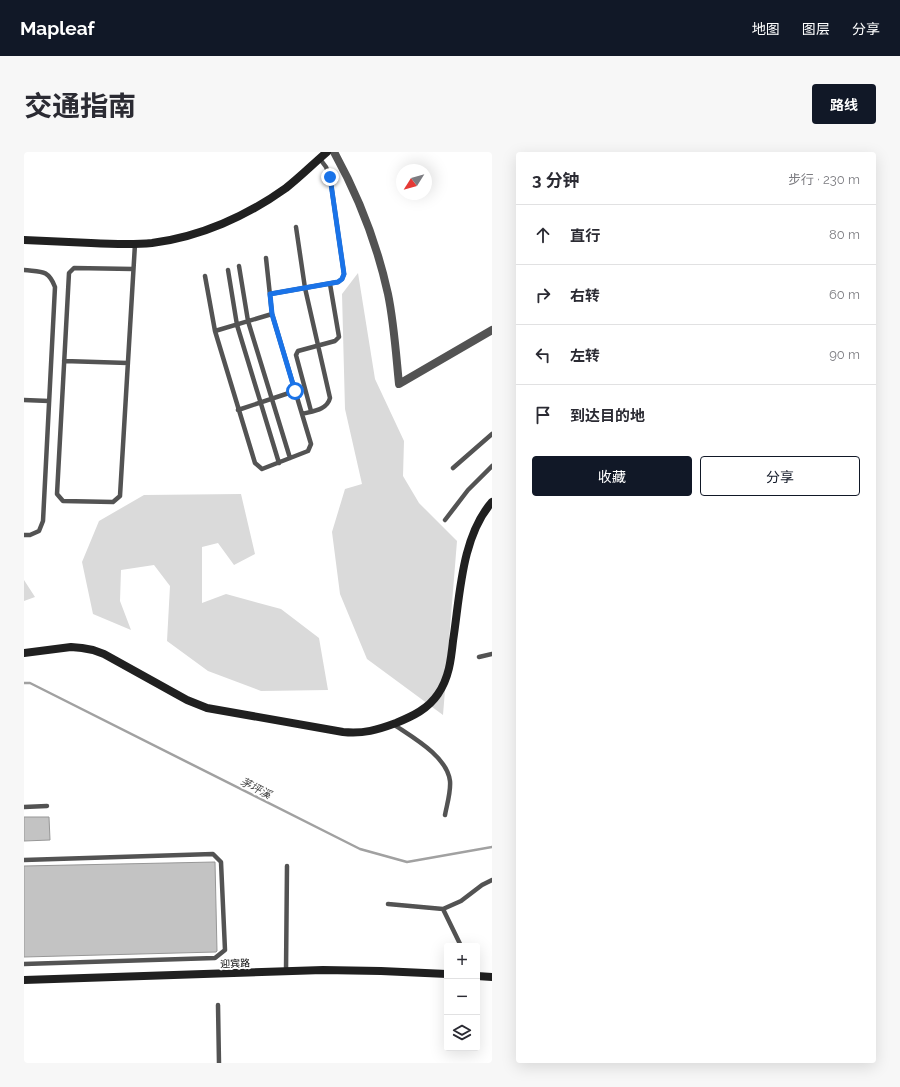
<!DOCTYPE html>
<html lang="zh">
<meta charset="utf-8">
<style>
:root{--surface:#fff;--page:#f7f7f7;--text:#2b2b33;--muted:#7c7c81;--line:#e1e1e2;--accent:#111827}
body{margin:0;font-family:Raleway,"Noto Sans SC",sans-serif;background:var(--page);color:var(--text)}
.controls{position:absolute;right:12px;bottom:12px;display:grid;overflow:hidden;border-radius:4px;box-shadow:0 4px 16px #0002}
.controls button{width:36px;height:36px;display:grid;place-items:center;padding:0;border:0;border-bottom:1px solid var(--line);background:var(--surface);color:var(--text);font:20px sans-serif}
.compass{position:absolute;left:372px;top:12px;width:36px;height:36px;border-radius:50%;background:var(--surface);box-shadow:0 4px 16px #0002;rotate:233deg}
.stop{position:absolute;width:12px;height:12px;margin:-9px;border:3px solid #1a73e8;border-radius:50%;background:#fff}
.stop.end{background:#1a73e8;border-color:#fff;box-shadow:0 1px 4px #0008}
.list{margin:0;padding:0;list-style:none}
h2{display:flex;justify-content:space-between;align-items:center;height:52px;margin:0;padding:0 16px;font-size:17px}
h2 small{font-size:13px;font-weight:400;color:var(--muted)}
.list li{display:grid;grid-template-columns:26px 1fr auto;gap:12px;align-items:center;box-sizing:border-box;height:60px;padding:0 16px;border-top:1px solid var(--line)}
.list b{display:block;font-size:15px;white-space:nowrap}
.list em{font-size:13px;font-style:normal;color:var(--muted)}
.actions{display:flex;gap:8px;padding:12px 16px}
.actions a{flex:1;padding:9px 0;border:1px solid var(--accent);border-radius:4px;text-align:center;font-size:14px;color:var(--accent)}
.actions .main{background:var(--accent);color:#fff}
.icon{flex:none;width:22px;height:22px;fill:none;stroke:currentColor;stroke-width:2;stroke-linecap:round;stroke-linejoin:round}
.map{position:relative;flex:none;width:468px;height:911px;overflow:hidden;border-radius:4px}
header{display:flex;align-items:center;gap:24px;box-sizing:border-box;height:56px;padding:0 20px;background:var(--accent);color:#fff}
header strong{font-size:19px}
nav{display:flex;gap:22px;margin-inline-start:auto;font-size:14px}
.intro{display:flex;align-items:center;justify-content:space-between;box-sizing:border-box;height:96px;padding:0 24px}
h1{margin:0;font-size:28px}
.button{padding:10px 18px;border-radius:4px;background:var(--accent);color:#fff;font-size:14px;font-weight:700}
main{display:flex;gap:24px;padding:0 24px}
aside{flex:1;background:var(--surface);border-radius:4px;box-shadow:0 4px 16px #0002}
.map>svg:first-child{display:block}
.green{fill:#dadada}
.lines{fill:none;stroke-linecap:round;stroke-linejoin:round}
.stream{stroke:#a1a1a1;stroke-width:2.5}
.building{fill:#c3c3c3;stroke:#979797}
.lane{stroke:#535353;stroke-width:4.5}
.street{stroke:#535353;stroke-width:8}
.secondary{stroke:#202020;stroke-width:8}
.route{stroke:#1a73e8;stroke-width:5}
.labels{text-anchor:middle;stroke-width:4;stroke-linejoin:round;paint-order:stroke}
.street-label{font-size:10px;fill:#000;stroke:#fff}
.water-label{font-size:11px;font-style:italic;fill:#424242;stroke:#fff}
</style>
<header>
<strong>Mapleaf</strong>
<nav><a>地图</a><a>图层</a><a>分享</a></nav>
</header>
<div class="intro"><h1>交通指南</h1><a class="button">路线</a></div>
<main>
<div class="map">
<svg width="468" height="911" viewBox="0 0 468 911">
<rect width="100%" height="100%" fill="#fff"/>
<path class="green" d="M334,121L351,227L380,289L379,324L395,351L433,389L419,563L343,507L316,442L308,380L321,337L338,332L321,257L318,142Z
M217,342L231,402L210,413L194,391L178,395V451L202,442L257,457L295,486L304,538L237,539L184,519L143,489L146,434L130,413L97,418L96,449L107,478L69,462L58,410L75,369L120,343Z
M0,428L11,445L0,449Z"/>
<g class="lines">
<path class="stream" d="M0,531H6L336,697L383,710L468,695"/>
</g>
<path class="building" d="M0,665H25L26,688L0,689Z
M191,710L193,799L192,800L0,805V714Z"/>
<g class="lines">
<path class="lane" d="M272,75L281,136L306,246C303,258 289,259 278,262
M215,114L224,169L266,306
M109,117L50,116L45,121L33,342L39,349L89,350L96,344L111,92
M0,118C17,120 24,117 31,135L19,369L15,379L6,383H0
M204,118L213,173L255,311
M181,124L191,179L231,311L238,317L284,299L287,292L248,162L242,106
M246,142L314,130L318,127L320,122L306,25L302,15L296,7
M191,179L248,162
M40,209L104,211
M0,248L25,249
M214,258L271,239
M287,259L272,203L274,199L311,189L315,185L306,132
M429,316L468,282
M421,368L444,338L468,314
M455,505L468,502
M369,572C388,585 423,604 426,629C427,640 423,652 421,663
M0,655L23,654
M0,708L189,702L197,710L201,798L191,806L0,812
M364,752L419,757L437,749L458,733L468,728
M419,757L437,794
M262,819L263,714
M194,853L195,911"/>
<path class="street" d="M310,0C335,45 353,92 364,142C370,171 372,202 375,232L468,178"/>
<path class="secondary" d="M0,88C22,89 45,90 67,91C87,92 107,93 128,91C176,85 223,64 262,36C276,25 289,12 303,0
M0,501L47,495L58,496L69,498L80,502L163,548L183,556L319,580C340,582 353,578 372,571C389,564 404,557 414,542C425,526 427,508 429,489C436,445 437,385 468,350
M453,824L468,825
M0,828L299,818L357,819L423,822"/>
</g>
<g class="lines">
<path class="route" d="M271,239L248,162L246,142L314,130L318,127L320,122L306,25"/>
</g>
<g class="labels">
<g class="street-label">
<text transform="translate(211 811) rotate(-2)" y="4">迎宾路</text>
</g>
<g class="water-label">
<text transform="translate(232 636) rotate(27)" y="4">茅坪溪</text>
</g>
</g>
</svg>
<div class="controls">
<button>+</button>
<button>−</button>
<button><svg class="icon" aria-label="layers" viewBox="0 0 24 24"><path d="M12 4l9 5-9 5-9-5zM3 14l9 5 9-5"/></svg></button>
</div>
<svg class="compass" viewBox="-18 -18 36 36"><path d="M0-13l5 13h-10z" fill="#e53935"/><path d="M0 13l5-13h-10z" fill="#7c7c81"/></svg>
<div class="stop" style="left:271px;top:239px"></div>
<div class="stop end" style="left:306px;top:25px"></div>
</div>
<aside>
<h2>3 分钟<small>步行 · 230 m</small></h2>
<ul class="list">
<li><svg class="icon" aria-label="ahead" viewBox="0 0 24 24"><path d="M12 20V5M6 11l6-6 6 6"/></svg><div><b>直行</b></div><em>80 m</em></li>
<li><svg class="icon" aria-label="right" viewBox="0 0 24 24"><path d="M7 20v-9h11M14 6l5 5-5 5"/></svg><div><b>右转</b></div><em>60 m</em></li>
<li><svg class="icon" aria-label="left" viewBox="0 0 24 24"><path d="M17 20v-9H6M10 6l-5 5 5 5"/></svg><div><b>左转</b></div><em>90 m</em></li>
<li><svg class="icon" aria-label="arrive" viewBox="0 0 24 24"><path d="M6 21V4h12l-3 4 3 4H6"/></svg><div><b>到达目的地</b></div></li>
</ul>
<div class="actions"><a class="main">收藏</a><a>分享</a></div>
</aside>
</main>
